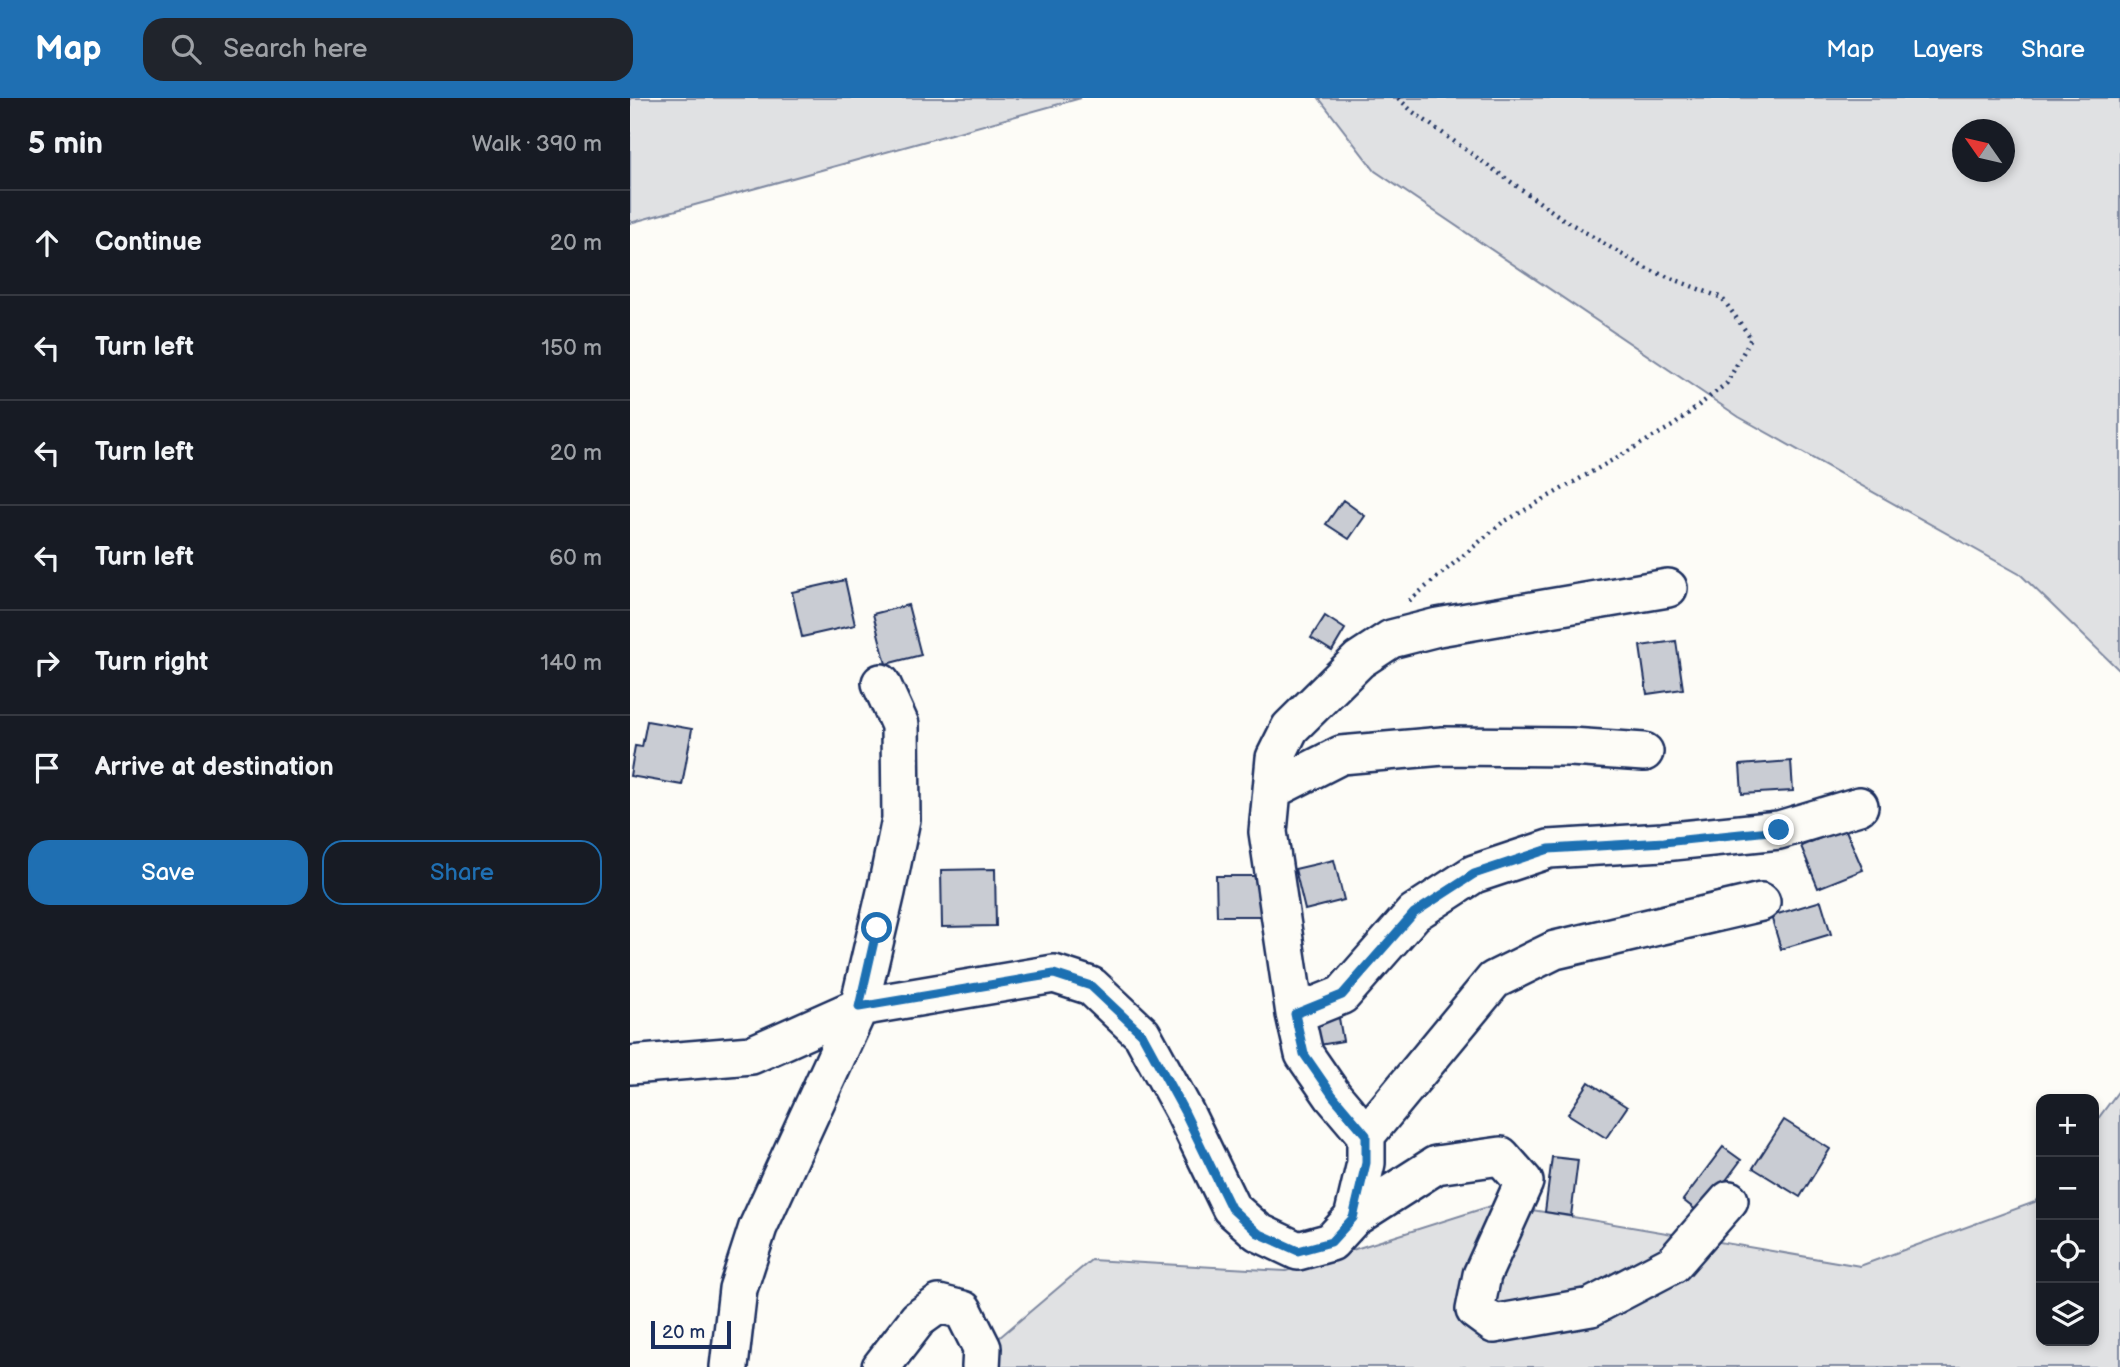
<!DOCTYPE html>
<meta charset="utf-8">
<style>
:root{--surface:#171b24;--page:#20242c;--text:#f1f3f6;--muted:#9ea1a6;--line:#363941;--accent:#1f6fb2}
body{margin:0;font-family:"Balsamiq Sans",sans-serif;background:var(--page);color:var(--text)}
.controls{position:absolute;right:21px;bottom:21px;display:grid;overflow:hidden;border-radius:14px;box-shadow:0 4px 10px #0003}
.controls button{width:63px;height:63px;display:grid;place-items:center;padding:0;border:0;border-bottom:2px solid var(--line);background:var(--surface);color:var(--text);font:35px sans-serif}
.compass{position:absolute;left:1322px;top:21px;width:63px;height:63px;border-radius:50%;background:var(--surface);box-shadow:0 4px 10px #0003;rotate:304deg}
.scale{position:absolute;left:21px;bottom:18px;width:80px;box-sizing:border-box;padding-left:7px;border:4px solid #1b2f5e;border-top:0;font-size:19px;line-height:24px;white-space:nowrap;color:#1b2f5e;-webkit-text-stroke:5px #fdfcf7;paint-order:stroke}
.stop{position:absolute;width:21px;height:21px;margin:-16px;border:5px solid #1f6fb2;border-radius:50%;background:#fff}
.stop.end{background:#1f6fb2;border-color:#fff;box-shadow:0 2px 7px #0008}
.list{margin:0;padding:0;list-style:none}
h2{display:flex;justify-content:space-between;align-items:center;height:91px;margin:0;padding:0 28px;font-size:30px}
h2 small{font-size:23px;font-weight:400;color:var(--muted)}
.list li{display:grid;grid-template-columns:46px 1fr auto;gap:21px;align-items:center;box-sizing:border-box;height:105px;padding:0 28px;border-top:2px solid var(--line)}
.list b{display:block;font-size:26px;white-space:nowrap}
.list em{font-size:23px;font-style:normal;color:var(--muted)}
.actions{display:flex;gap:14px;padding:21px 28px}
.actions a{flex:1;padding:16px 0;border:2px solid var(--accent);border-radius:21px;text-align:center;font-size:24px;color:var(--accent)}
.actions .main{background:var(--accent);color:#fff}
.icon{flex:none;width:38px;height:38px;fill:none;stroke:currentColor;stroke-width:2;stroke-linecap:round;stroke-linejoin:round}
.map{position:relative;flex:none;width:1490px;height:1269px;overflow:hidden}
header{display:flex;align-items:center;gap:42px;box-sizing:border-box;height:98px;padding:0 35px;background:var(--accent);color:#fff}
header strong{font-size:33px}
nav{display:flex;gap:38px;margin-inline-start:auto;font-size:24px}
.search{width:490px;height:63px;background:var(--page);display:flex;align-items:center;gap:18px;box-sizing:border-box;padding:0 24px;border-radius:21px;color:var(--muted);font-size:26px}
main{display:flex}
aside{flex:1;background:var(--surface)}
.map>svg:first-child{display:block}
.green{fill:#e0e1e3;stroke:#7e88a0;stroke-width:2;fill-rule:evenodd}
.building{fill:#c9ccd3;stroke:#1b2f5e;stroke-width:2}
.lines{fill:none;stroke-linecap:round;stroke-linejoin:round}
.minor-casing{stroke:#1b2f5e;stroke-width:42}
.path{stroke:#1b2f5e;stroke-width:4.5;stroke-dasharray:2 5;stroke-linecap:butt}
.minor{stroke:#fdfcf7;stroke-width:37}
.route{stroke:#1f6fb2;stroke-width:9}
</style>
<header>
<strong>Map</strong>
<div class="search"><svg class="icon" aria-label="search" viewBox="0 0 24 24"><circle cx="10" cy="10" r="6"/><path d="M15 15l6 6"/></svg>Search here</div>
<nav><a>Map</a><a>Layers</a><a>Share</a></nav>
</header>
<main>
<aside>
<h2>5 min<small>Walk · 390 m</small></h2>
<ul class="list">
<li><svg class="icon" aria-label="ahead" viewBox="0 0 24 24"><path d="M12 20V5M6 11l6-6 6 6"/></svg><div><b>Continue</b></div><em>20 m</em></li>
<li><svg class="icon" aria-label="left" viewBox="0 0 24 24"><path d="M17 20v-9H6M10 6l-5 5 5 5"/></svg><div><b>Turn left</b></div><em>150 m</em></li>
<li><svg class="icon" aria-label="left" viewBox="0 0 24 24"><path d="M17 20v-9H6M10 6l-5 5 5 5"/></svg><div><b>Turn left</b></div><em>20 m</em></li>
<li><svg class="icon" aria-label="left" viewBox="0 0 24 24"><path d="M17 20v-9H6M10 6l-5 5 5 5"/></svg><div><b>Turn left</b></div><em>60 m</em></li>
<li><svg class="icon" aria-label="right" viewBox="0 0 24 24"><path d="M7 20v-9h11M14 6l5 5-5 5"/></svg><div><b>Turn right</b></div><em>140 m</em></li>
<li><svg class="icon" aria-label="arrive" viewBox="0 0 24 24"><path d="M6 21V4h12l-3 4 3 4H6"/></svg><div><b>Arrive at destination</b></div></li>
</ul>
<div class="actions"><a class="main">Save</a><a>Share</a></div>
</aside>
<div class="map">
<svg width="1490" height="1269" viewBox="0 0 1490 1269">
<rect width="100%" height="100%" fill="#fdfcf7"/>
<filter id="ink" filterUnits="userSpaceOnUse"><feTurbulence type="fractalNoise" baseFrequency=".0143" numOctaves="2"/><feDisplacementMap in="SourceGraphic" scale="14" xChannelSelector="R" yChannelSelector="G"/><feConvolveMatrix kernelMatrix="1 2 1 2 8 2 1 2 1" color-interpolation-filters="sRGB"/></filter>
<g filter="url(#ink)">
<path class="green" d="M0,0H451L0,125Z
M689,0H1490V573L1391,477L1109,319L745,73ZM1332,32H1374V74H1332Z
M1490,991V1269H347L344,1261L461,1162L656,1173L867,1106L1230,1168L1405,1104L1411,1095V1243H1464V1026Z"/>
<path class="building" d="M713,402L735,418L719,441L696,426Z
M215,482L225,527L172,539L162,494Z
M278,507L291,557L256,566L243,516Z
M695,518L715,531L702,553L681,540Z
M1046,543L1053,591L1017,596L1010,548Z
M17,623L62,631L52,687L0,678L5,648L12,649Z
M1161,663L1163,693L1112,696L1110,667Z
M1215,730L1233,772L1188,790L1171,748Z
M704,762L714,802L675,812L665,771Z
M365,771L366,828L312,829L311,772Z
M586,778H634V818H587Z
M1191,803L1201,836L1151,851L1141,818Z
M709,920L713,943L689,947L685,924Z
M959,984L997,1009L976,1040L938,1016Z
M1154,1022L1200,1051L1170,1099L1123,1070Z
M1093,1049L1111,1062L1071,1116L1053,1102Z
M922,1059L948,1062L941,1118L915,1114Z"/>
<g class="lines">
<g class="minor-casing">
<path id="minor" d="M642,692L711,657L813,648L941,649L1014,654
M665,916L712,897L784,815L844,776L919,751L1033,744L1149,732L1229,708
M0,967L121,957L229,909L424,876L461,888L512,936L554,1013L601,1110L628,1134L668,1153L701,1144L723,1120L736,1065V1037L703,998L674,956L665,916L638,734L645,660L660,630L729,562L761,541L808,529L1038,490
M736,1037L864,882L925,852L1131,804
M723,1120L806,1067L871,1058L894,1084L852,1177L845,1212L864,1226L961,1209L1043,1166L1099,1102
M99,1269L108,1191L128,1129L229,909L256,794L271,721L270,627L251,585
M251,1269L288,1221L309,1206L333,1212L352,1250L351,1269"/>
</g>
<path class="path" d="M768,0L783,14L933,121L1015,170L1092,200L1121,240L1097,285L1044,327L872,425L779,503"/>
<use href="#minor" class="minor"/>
</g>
</g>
<g class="lines" filter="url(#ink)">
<path class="route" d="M247,830L229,909L424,876L461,888L512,936L554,1013L601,1110L628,1135L668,1153L701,1144L723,1120L736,1065V1037L703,998L674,956L665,916L712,897L784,815L844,776L919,751L1034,744L1149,732"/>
</g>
</svg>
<div class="controls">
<button>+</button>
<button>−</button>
<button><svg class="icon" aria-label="locate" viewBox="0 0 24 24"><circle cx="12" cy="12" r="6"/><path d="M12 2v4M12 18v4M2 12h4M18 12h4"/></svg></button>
<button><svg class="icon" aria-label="layers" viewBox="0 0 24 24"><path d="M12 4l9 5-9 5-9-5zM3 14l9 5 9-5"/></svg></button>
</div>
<svg class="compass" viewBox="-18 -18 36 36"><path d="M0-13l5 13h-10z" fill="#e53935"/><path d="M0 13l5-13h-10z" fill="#9ea1a6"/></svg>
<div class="scale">20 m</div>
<div class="stop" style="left:247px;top:830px"></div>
<div class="stop end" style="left:1149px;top:732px"></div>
</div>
</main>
